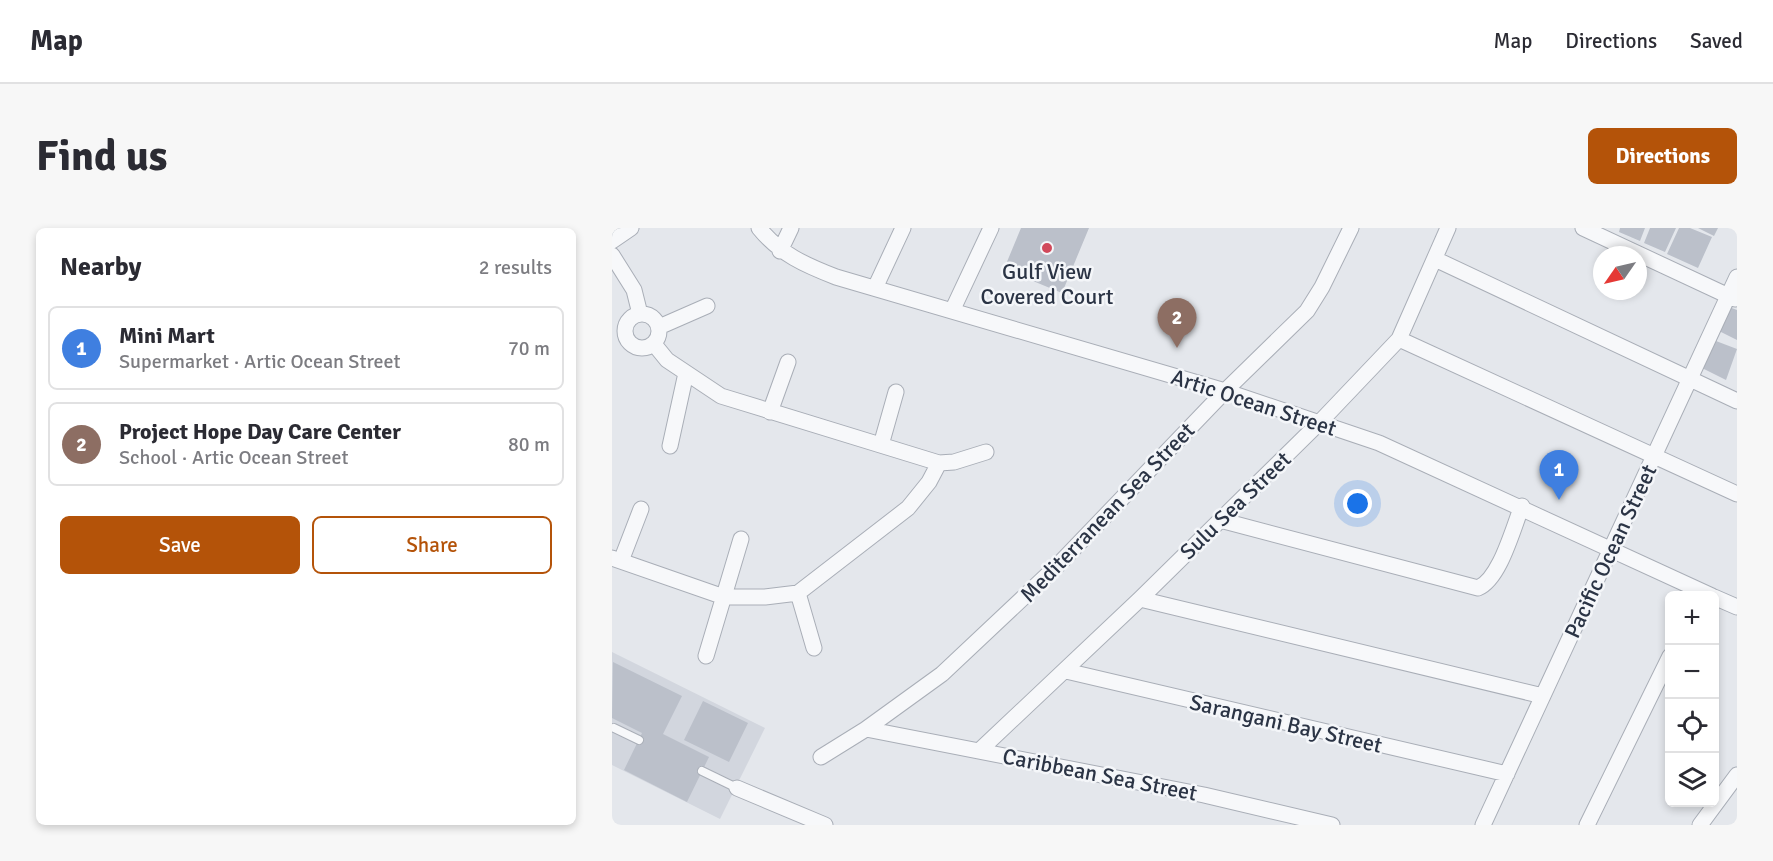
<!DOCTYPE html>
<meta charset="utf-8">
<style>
:root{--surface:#fff;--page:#f7f7f7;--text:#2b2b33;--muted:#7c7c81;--line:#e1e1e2;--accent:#b45309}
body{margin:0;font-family:Signika,sans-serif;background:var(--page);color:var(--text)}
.controls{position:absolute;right:18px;bottom:18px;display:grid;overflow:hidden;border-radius:9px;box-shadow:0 3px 9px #0003}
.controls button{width:54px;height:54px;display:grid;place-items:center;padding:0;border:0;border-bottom:2px solid var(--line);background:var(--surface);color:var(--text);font:30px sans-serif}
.compass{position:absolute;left:981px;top:18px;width:54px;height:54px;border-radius:50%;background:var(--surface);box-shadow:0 3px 9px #0003;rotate:236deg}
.you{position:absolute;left:746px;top:276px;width:21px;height:21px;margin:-15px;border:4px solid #fff;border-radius:50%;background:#1a73e8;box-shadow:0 0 0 9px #1a73e833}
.badge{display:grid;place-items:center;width:39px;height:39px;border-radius:50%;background:var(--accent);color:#fff;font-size:20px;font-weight:700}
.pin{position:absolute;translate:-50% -50px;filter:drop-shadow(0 2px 3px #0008)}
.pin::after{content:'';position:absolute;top:32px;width:21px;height:18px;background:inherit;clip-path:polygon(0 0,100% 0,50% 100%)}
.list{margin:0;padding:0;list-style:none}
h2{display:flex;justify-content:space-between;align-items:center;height:78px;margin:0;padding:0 24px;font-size:26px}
h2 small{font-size:20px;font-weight:400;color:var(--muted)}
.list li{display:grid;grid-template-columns:39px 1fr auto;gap:18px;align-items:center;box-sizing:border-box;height:84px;margin:0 12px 12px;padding:0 12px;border:2px solid var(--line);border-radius:9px}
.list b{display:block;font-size:22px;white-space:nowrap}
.list p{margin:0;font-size:20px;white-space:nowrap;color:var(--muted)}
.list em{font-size:20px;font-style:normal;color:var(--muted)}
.actions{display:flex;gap:12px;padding:18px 24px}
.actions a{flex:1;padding:14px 0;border:2px solid var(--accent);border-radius:9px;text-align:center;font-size:21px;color:var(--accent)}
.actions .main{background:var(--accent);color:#fff}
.icon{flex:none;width:33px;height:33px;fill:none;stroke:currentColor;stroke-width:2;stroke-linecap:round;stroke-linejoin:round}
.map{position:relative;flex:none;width:1125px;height:597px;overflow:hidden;border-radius:9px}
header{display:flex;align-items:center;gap:36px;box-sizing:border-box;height:84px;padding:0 30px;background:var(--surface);border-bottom:2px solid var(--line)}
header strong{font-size:28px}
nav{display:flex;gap:33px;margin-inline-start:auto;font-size:21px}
.intro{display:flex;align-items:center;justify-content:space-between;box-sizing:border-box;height:144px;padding:0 36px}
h1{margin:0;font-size:42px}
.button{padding:15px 27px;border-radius:9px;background:var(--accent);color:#fff;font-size:21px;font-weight:700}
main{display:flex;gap:36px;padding:0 36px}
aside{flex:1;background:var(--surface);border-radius:9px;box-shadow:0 3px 9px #0003}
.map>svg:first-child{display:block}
.built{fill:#d2d6de}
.building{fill:#bbc0ca}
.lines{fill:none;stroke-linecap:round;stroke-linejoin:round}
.lane-casing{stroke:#a9aeb7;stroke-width:10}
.street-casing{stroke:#a9aeb7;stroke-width:17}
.lane{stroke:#f7f8fa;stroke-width:8}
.street{stroke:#f7f8fa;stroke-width:15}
.poi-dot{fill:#d1495b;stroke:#f4f6f9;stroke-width:2}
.labels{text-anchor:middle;stroke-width:5;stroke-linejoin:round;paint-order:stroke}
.poi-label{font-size:22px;fill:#2b3445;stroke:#f4f6f9}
.street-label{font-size:22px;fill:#2b3445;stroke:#f4f6f9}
</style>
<header>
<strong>Map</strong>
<nav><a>Map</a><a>Directions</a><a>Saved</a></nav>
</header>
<div class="intro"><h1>Find us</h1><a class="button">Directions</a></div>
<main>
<aside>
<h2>Nearby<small>2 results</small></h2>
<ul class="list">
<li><span class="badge" style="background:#3f7fe0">1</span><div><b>Mini Mart</b><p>Supermarket · Artic Ocean Street</p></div><em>70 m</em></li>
<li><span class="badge" style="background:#8d6e63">2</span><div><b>Project Hope Day Care Center</b><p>School · Artic Ocean Street</p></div><em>80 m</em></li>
</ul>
<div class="actions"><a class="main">Save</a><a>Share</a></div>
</aside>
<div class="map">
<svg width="1125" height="597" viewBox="0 0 1125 597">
<rect width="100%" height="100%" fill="#e4e7ec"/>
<path class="built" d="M0,424L153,500L108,591L0,537Z"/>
<path class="building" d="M409,0H477L450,65L392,41Z
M1008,0H1033L1028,13L1007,4Z
M1038,0H1064L1053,24L1032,15Z
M1067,0H1078L1100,9L1086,40L1055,26Z
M1086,0H1106L1102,8Z
M1117,79L1125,82V112L1107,103Z
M1104,113L1125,121L1114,152L1090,140Z
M1,434L70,468L51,506L97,529L75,574L12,542L30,505L0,490Z
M91,473L136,495L117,534L72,512Z"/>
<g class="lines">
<g class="lane-casing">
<path id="lane" d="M2,500L27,512
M90,543L125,560"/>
</g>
<g class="street-casing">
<path id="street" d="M147,0C168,26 193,37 224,49L613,163L767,215L1100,368
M971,0L1123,71
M0,13L19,0
M168,23L179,0
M0,27L22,62L28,86
M823,31L1125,173
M263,60L291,0
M340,83L379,0
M13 103a17 17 0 1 1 34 0a17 17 0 1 1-34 0Z
M47,99L95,78
M787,111L1125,266
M42,116L55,132L109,168L327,235L342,234L374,224
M158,184L176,134
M269,217L284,164
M58,218L74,145
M608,292L866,360C888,351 901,300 910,278
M0,330L112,369H153L186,365L296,280L317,254L327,235
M9,333L29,281
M186,365L202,420
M1102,369L1125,379
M528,371L931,468
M94,428L129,311
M454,443L895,546
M254,501L592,567L720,597
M367,523L528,371L708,194L787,111L836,0
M209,529L254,501L330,446L448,335L613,163L695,83L710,59L739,0
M125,560L213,597
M871,597L1125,49
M975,597L1058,428
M1088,597L1125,547"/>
</g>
<use href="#lane" class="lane"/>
<use href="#street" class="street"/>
</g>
<circle class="poi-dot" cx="435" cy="20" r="6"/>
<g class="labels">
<g class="poi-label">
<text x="435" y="51">Gulf View<tspan x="435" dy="25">Covered Court</tspan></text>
</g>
<g class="street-label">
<text transform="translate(642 174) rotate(18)" y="8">Artic Ocean Street</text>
<text transform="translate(623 277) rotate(-44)" y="8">Sulu Sea Street</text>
<text transform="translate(495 284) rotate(-46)" y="8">Mediterranean Sea Street</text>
<text transform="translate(998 323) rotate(-65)" y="8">Pacific Ocean Street</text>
<text transform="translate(674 495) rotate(13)" y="8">Sarangani Bay Street</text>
<text transform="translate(488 546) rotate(11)" y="8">Caribbean Sea Street</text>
</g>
</g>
</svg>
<div class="controls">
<button>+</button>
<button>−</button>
<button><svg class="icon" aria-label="locate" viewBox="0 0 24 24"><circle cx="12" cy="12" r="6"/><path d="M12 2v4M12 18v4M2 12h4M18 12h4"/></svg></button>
<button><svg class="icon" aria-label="layers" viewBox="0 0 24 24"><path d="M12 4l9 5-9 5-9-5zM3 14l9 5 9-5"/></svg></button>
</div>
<svg class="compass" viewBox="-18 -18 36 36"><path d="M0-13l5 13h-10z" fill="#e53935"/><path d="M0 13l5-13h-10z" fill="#7c7c81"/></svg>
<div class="you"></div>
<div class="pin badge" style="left:947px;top:272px;background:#3f7fe0">1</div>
<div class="pin badge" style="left:565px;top:120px;background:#8d6e63">2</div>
</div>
</main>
